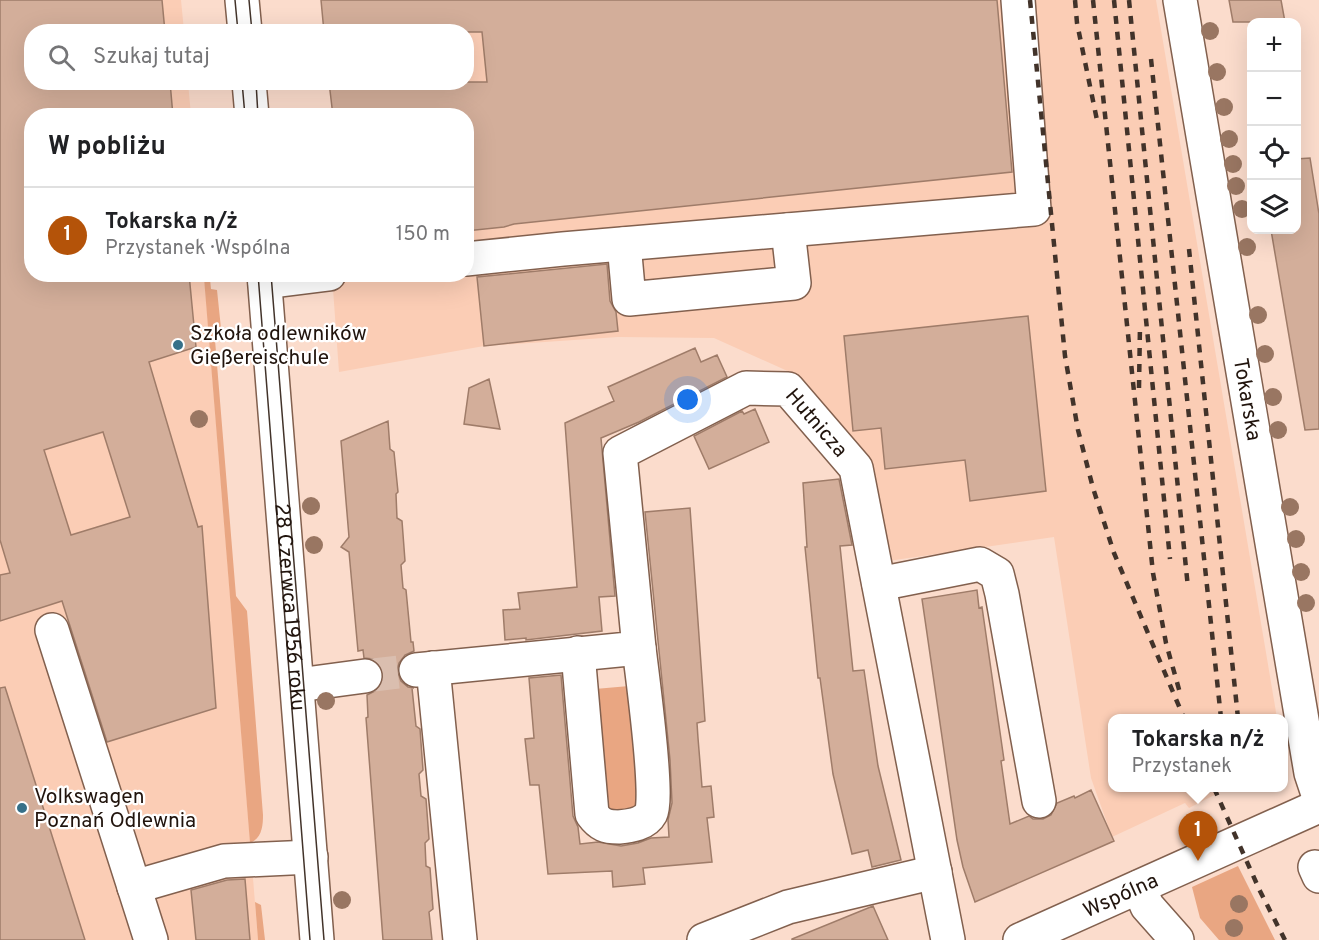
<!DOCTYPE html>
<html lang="pl">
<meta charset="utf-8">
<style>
:root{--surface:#fff;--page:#f6f6f6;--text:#202124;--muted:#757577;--line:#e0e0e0;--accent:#b45309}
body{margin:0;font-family:Overpass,sans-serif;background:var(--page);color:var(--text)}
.controls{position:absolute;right:18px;top:18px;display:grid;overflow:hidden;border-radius:12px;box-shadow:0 6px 24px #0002}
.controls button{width:54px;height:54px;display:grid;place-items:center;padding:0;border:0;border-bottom:2px solid var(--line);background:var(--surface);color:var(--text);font:30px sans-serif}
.you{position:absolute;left:688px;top:400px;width:21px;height:21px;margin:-15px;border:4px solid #fff;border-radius:50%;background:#1a73e8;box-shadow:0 0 0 9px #1a73e833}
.badge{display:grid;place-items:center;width:39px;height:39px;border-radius:50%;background:var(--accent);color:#fff;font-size:20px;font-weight:700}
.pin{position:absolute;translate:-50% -50px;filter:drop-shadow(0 2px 3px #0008)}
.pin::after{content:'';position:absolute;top:32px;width:21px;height:18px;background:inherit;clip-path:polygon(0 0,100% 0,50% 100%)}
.popup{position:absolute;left:1108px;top:714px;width:180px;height:78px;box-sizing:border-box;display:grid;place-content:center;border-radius:12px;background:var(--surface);filter:drop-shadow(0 2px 4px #0005);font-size:20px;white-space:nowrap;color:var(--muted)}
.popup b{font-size:22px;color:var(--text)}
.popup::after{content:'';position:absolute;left:50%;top:100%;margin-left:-12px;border:12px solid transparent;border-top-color:var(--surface)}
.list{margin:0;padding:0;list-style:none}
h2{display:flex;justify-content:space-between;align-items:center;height:78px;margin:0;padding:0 24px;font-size:26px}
h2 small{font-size:20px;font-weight:400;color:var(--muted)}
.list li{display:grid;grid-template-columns:39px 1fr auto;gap:18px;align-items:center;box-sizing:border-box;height:96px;padding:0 24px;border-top:2px solid var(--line)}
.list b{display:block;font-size:22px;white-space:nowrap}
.list p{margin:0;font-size:20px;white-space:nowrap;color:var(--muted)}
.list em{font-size:20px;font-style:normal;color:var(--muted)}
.icon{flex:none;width:33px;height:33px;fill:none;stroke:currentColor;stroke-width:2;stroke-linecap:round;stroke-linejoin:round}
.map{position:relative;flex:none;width:1319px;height:940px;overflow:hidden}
.search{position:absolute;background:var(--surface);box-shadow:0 6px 24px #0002;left:24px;top:24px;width:450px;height:66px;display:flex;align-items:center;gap:15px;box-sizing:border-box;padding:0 21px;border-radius:24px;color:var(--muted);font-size:22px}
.panel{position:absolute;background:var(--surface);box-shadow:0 6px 24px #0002;left:24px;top:108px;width:450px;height:174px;border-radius:24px}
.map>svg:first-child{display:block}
.built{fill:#fbcdb5}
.green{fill:#e9a682}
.building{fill:#d3ae9a;stroke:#9f7c69;stroke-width:1.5;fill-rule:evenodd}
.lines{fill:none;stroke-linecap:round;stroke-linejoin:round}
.minor-tunnel{stroke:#dabeaf;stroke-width:33;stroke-dasharray:33 16;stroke-linecap:butt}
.minor-casing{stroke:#82604e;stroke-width:36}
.minor{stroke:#fff;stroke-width:33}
.tram{stroke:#42332a;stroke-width:1.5}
.rail{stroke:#42332a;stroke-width:4.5;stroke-dasharray:8 8;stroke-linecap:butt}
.tree{fill:#997662}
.poi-dot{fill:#367089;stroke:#fff;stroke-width:2}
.labels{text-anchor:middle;stroke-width:4.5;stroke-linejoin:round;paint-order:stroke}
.poi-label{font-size:21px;fill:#21140d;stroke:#fff;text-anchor:start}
.street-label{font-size:21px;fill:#21140d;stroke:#fff}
</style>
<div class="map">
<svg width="1319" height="940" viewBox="0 0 1319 940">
<rect width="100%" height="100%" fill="#fbdccc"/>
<path class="built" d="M0,0H181L184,31L32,32V82L188,83L191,115L32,116V274L204,275L258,940H0Z
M451,0H1156L1277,718H1112V788H1228L1189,808L1185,803L1112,837L1091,778L1054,537L888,561L870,464L792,373L714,338L618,337L484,346L339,372L332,275L466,274L467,231L484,229L466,82V32Z"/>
<path class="green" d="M204,278L210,279L211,289L217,290L222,338L215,340L236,596L247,611L263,815C263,826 262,838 250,843Z
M629,686L641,811L607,814L595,689Z
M1238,866L1275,940H1219L1200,918L1192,887Z
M255,902L261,905L265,940H258Z"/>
<path class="building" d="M0,0H162L165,32H32V82H170L173,116H32V274H189L196,347L149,362L198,527L202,526L216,708L107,742L62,601L0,621V575L10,573L0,540ZM103,432L130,517L71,535L44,450Z
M321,0H997L1012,172L514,224L504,227L466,231V116H333L329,82H487L482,32H324Z
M1229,0H1281L1285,22H1233Z
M1310,158L1319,214V429L1305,430L1271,230H1296V159Z
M607,264L610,301L616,312L618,331L484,346L477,277Z
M1028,316L1046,491L970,501L965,460L885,469L881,428L853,431L844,336Z
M695,348L701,362L717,355L727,377L639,422L601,438L615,596L599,597L602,631L526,640V638L505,640L503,610L520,609L518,593L577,587L565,423L614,401L608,387Z
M489,379L500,429L464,424L469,388Z
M755,409L769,442L709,469L694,436L742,411L744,414Z
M388,421L390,449L394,452L398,492L396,494L397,518L402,521L405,561L401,565L403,588L406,590L411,642H413L414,651L405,655L399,663L397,671L401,681L408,687L414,688H412L416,726L420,729L423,770L419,774L421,796L426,799L429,839L425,843L426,866L430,868L433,909L429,912L432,940H383L366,718L368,717L367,695L377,690L382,684L384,674L379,664L373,659L364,658L363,650L358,651L349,552L341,547L349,537L341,441Z
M839,479L852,545L840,546L853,671L864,670L878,766L901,860L872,867L868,850L852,854L833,774L820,678H818L805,547H807L803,483Z
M690,508L705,721L697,723L698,738L702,787L711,786L714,817L707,818L712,862L643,868L645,884L613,887L612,871L548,874L539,785H530L525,739L534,738L529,678L561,675L573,816L578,827L580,844L598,842L621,846L638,843L651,838L669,837L668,820L672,803L670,760L645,512Z
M977,590L979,608L982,607L1004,760L1001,761L1010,824L1029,816L1033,819H1043L1051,815L1057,803L1074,796L1075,798L1091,790L1114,841L975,902L963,867L957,840L922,599Z
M5,687L85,940H0V688Z
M245,879L250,940H196L191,890L227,880Z
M873,906L888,940H792V939Z"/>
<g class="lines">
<path class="minor-tunnel" d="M365,676L416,670"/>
<g class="minor-casing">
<g id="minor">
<path d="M242,0L245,32"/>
<path id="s1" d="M1180,0L1311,773L1319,797"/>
<path d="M249,82L252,116"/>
<path d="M624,244L629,299L794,283L788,230"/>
<path d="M466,259L563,249L1034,209L1018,0"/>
<path id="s2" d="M264,274L317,940"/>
<path d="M265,282L329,274"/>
<path d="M879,584L980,564L997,574L1002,594L1039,801"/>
<path d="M52,630L151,940"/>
<path d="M578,653L592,814C600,825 606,827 619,827C631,826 645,824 651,813C659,798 642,673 639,648"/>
<path d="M433,668L460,940"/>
<path id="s3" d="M416,670L639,648L620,453L746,388L788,389L856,468L948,940"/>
<path d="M298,685L365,676"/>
<path d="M1315,867L1319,876"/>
<path d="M134,887L224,861L311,857"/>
<path d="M1139,887L1147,906L1177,940"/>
<path d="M704,940L788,907L935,872"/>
<path id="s4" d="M1020,940L1319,806"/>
</g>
</g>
<use href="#minor" class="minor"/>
<path class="tram" d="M235,0L238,32
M249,0L252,32
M242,82L245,116
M256,82L258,116
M258,274L310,940
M271,274L324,940"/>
<path class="rail" d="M1030,0L1065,356L1078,430L1093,488L1114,553L1184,718
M1075,0L1077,23L1098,125
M1093,0L1153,573L1166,643L1180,693
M1114,0L1170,559
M1129,0L1188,588
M1151,59L1221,718
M1189,249L1238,718
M1139,388L1140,325
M1214,788L1260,891L1285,940"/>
</g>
<g class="tree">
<circle cx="1210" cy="31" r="9"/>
<circle cx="1217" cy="72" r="9"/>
<circle cx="1224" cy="107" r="9"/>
<circle cx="1229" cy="139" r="9"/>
<circle cx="1233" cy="164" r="9"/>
<circle cx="1236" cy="186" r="9"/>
<circle cx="1242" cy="209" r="9"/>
<circle cx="1247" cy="247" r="9"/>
<circle cx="1258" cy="315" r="9"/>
<circle cx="1265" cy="354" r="9"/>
<circle cx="1273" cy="397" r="9"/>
<circle cx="199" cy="419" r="9"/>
<circle cx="1278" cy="430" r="9"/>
<circle cx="311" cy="506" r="9"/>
<circle cx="1290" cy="507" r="9"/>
<circle cx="1296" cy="539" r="9"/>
<circle cx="314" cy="545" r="9"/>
<circle cx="1301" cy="572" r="9"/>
<circle cx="1306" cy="603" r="9"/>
<circle cx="326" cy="701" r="9"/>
<circle cx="342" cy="900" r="9"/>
<circle cx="1239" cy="904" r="9"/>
<circle cx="1234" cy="928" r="9"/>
</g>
<g class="poi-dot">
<circle cx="178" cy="345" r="6"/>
<circle cx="22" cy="808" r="6"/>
</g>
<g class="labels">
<g class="poi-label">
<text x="190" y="340">Szkoła odlewników<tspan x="190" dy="24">Gießereischule</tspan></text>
<text x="34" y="803">Volkswagen<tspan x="34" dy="24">Poznań Odlewnia</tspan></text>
</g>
<g class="street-label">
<text dy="7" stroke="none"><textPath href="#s1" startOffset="405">Tokarska</textPath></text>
<text dy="7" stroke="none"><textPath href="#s3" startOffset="648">Hutnicza</textPath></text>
<text dy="7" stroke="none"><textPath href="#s2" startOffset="334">28 Czerwca 1956 roku</textPath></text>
<text dy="7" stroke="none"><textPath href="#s4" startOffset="110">Wspólna</textPath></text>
</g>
</g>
</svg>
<div class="controls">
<button>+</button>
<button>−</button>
<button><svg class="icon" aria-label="locate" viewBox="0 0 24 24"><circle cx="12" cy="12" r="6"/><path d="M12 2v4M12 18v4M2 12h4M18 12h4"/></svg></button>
<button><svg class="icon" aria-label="layers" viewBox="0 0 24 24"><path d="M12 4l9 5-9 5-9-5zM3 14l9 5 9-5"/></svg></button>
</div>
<div class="you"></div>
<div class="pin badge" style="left:1198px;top:861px">1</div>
<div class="popup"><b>Tokarska n/ż</b>Przystanek</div>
<div class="search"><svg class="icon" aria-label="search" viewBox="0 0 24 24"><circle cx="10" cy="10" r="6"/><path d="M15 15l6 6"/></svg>Szukaj tutaj</div>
<section class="panel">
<h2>W pobliżu<small></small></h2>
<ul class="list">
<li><span class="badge">1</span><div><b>Tokarska n/ż</b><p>Przystanek · Wspólna</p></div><em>150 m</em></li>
</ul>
</section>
</div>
